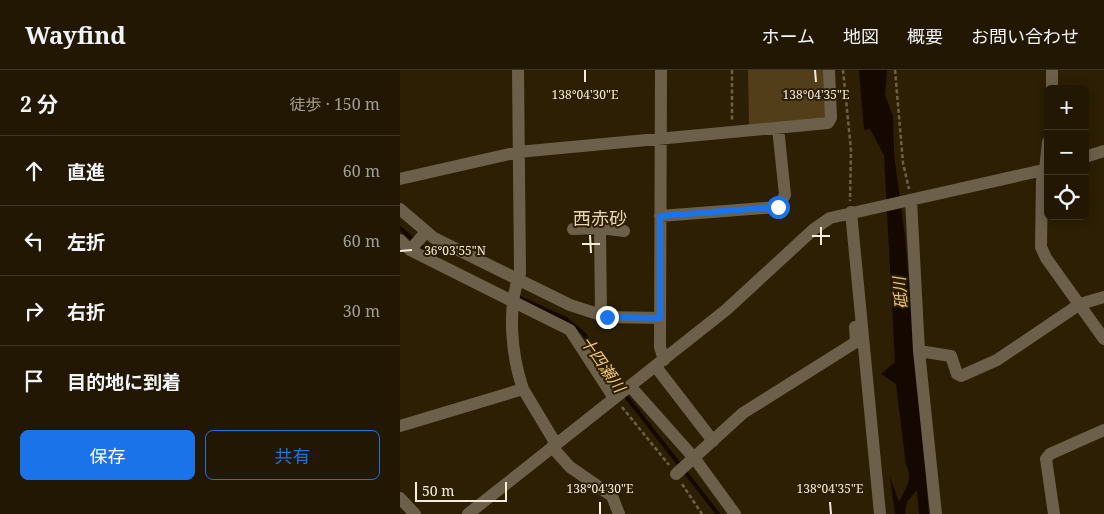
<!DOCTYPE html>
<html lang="ja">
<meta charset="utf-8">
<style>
:root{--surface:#211702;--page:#29200c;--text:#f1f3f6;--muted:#a29f99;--line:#3e3624;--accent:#1a73e8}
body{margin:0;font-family:"Noto Serif","Noto Sans JP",serif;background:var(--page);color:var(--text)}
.controls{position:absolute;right:15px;top:15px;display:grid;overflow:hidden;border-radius:8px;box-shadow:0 2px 12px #0003}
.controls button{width:45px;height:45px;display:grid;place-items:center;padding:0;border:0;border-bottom:1px solid var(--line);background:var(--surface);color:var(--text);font:25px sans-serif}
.scale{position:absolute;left:15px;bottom:12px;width:92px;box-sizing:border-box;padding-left:5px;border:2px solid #f5ecdb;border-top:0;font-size:14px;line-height:18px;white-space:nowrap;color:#f5ecdb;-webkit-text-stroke:4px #2c1f03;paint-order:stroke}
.stop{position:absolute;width:15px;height:15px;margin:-11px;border:4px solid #1a73e8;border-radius:50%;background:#fff}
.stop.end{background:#1a73e8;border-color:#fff;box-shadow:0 1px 5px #0008}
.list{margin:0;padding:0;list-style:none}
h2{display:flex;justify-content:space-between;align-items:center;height:65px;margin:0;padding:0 20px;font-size:21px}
h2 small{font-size:16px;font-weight:400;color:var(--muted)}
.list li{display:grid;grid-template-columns:32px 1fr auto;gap:15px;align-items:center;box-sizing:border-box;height:70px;padding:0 20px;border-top:1px solid var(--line)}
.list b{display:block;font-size:19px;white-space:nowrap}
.list em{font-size:16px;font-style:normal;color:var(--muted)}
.actions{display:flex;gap:10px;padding:15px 20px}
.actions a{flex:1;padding:11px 0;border:1px solid var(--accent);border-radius:8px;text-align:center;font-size:18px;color:var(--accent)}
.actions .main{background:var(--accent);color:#fff}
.icon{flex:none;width:28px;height:28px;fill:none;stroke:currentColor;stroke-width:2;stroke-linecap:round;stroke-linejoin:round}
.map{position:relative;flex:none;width:704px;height:444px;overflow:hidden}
header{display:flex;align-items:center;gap:30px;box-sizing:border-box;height:70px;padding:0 25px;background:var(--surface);border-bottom:1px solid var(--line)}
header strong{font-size:24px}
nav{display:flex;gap:28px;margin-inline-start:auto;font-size:18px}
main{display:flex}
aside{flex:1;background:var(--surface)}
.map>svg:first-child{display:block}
.green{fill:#523f1a}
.water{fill:#140800}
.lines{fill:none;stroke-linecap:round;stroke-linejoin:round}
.stream{stroke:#140800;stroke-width:4}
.path{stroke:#6d6149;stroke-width:2.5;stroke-dasharray:4 2.5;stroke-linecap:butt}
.minor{stroke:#6c604b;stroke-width:12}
.route{stroke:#1a73e8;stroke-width:6}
.ticks{fill:none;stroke:#f5ecdb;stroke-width:2}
.labels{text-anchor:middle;stroke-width:4;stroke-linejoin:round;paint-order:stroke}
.water-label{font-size:16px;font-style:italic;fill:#efc577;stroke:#2c1f03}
.quarter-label{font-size:18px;fill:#e9d6b6;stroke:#2c1f03}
.ticks-label{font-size:12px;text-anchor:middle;fill:#f5ecdb;stroke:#2c1f03;stroke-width:4;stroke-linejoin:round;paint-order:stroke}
</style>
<header>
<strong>Wayfind</strong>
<nav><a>ホーム</a><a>地図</a><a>概要</a><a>お問い合わせ</a></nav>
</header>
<main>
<aside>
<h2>2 分<small>徒歩 · 150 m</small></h2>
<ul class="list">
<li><svg class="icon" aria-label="ahead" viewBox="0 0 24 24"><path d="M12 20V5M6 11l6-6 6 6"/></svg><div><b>直進</b></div><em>60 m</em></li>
<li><svg class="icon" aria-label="left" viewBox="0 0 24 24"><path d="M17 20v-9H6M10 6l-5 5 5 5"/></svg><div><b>左折</b></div><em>60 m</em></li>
<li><svg class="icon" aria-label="right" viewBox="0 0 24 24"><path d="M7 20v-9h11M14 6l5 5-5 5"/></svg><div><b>右折</b></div><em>30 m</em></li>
<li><svg class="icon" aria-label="arrive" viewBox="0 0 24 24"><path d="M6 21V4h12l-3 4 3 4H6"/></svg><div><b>目的地に到着</b></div></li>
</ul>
<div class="actions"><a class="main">保存</a><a>共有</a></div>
</aside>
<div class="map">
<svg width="704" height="444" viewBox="0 0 704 444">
<rect width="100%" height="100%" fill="#2c1f03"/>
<path class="green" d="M348,0H426L428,46L424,49L349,55Z"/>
<path class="water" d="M459,0H487L485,25L493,46L494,84L505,167L529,444H519L517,420L507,432L505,444H495L490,407L499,432C505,420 514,408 506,395L496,314L481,304L495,292L484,85L470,59L464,60Z"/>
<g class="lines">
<path class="stream" d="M0,158L26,181L37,187
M118,227L166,249L184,264L214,311L318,444"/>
<path class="path" d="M332,0V51
M443,0L451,80L450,131
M495,0L503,93L509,119
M222,337L269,395
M282,414L302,444"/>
<path class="minor" d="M118,0L120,203C107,237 111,284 123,319
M261,0L260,277L264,290
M652,0V19
M648,72L645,100L642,109L641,177L646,188L704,269
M685,87L704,81
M0,109L118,82L428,53L431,48L429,0
M511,130L519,281L536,444
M0,139L34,168L170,235L207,247L260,248
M451,142L480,444
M260,146L378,137L385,125L378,58
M173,159L200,158
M0,170L10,180L170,260L214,328
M10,180L26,162
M201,246L200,158L224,161
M519,281L551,286L557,304L561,306L597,290L680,234L704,227
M256,297L313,371
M230,316L295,389L335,444
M0,356L123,319L156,374
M152,377L170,397L212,426L219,444
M276,404L343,343L456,272L455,257
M0,428L15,444
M68,444L326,240L414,159L430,148L648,99
M654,444L646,389L650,384L704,360"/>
</g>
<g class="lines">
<path class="route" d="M207,247L260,248V146L378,137"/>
</g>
<path class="ticks" d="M185,0V12M415,0L416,12M421,157V175M190,165L191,183M412,166H430M182,174H200M0,181L12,180M200,432V444M430,432L431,444"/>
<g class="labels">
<g class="water-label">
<text transform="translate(500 223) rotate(-95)" y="6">砥川</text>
<text transform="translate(203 294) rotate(55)" y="6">十四瀬川</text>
</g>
<g class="quarter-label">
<text x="200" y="155">西赤砂</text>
</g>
</g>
<g class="ticks-label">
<text x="185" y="29">138°04'30"E</text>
<text x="416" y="29">138°04'35"E</text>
<text x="55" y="185">36°03'55"N</text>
<text x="200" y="423">138°04'30"E</text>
<text x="430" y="423">138°04'35"E</text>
</g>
</svg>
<div class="controls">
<button>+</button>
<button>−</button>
<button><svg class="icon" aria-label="locate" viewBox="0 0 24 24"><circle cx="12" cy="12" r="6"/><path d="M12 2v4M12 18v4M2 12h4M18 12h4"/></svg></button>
</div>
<div class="scale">50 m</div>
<div class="stop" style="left:378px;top:137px"></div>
<div class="stop end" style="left:207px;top:247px"></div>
</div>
</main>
